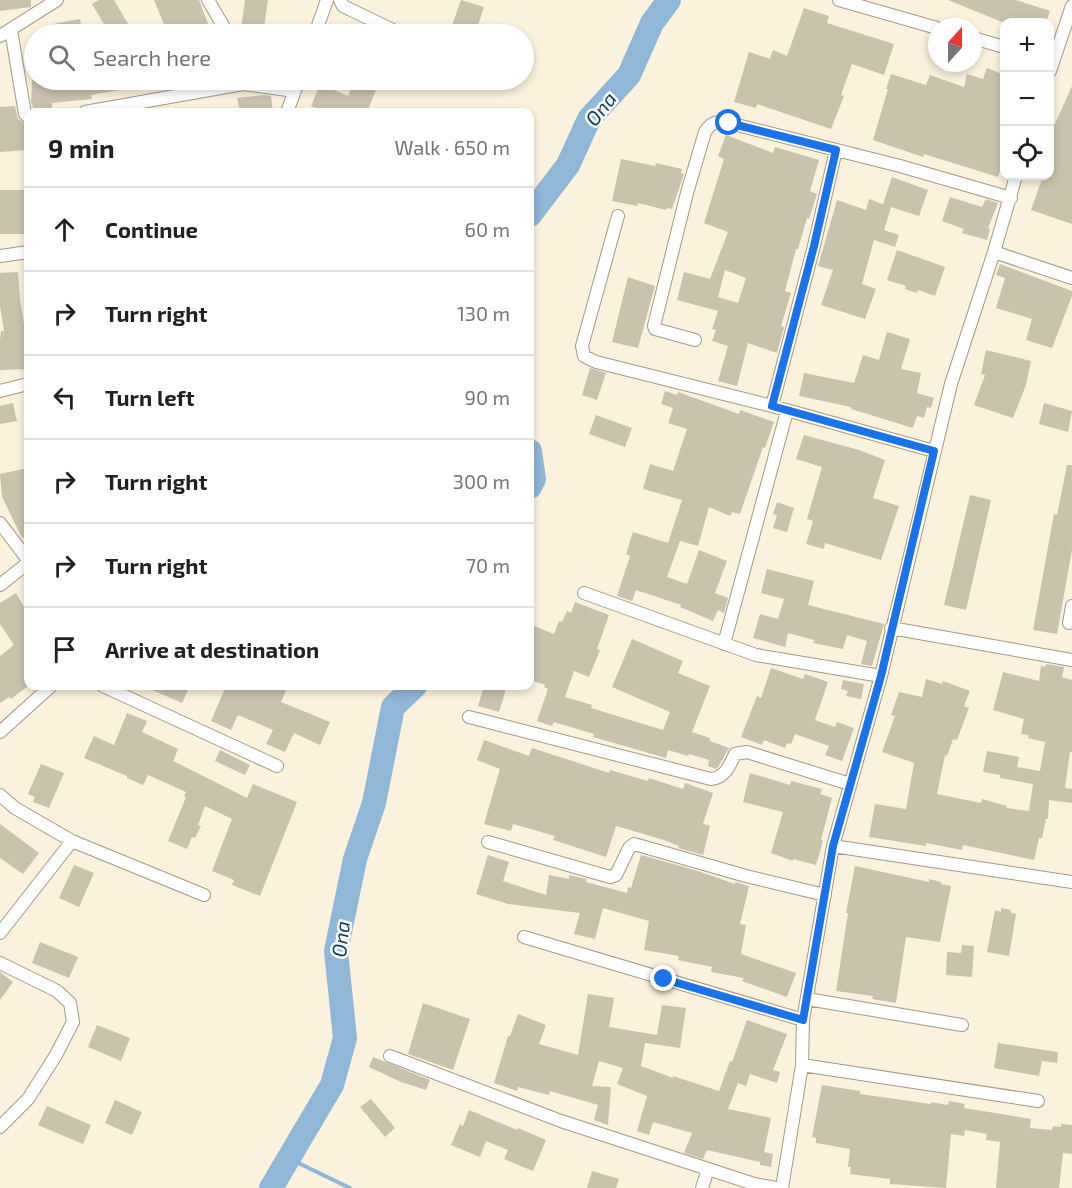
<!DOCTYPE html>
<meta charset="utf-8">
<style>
:root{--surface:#fff;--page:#f2f2f2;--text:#202124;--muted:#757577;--line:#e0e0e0}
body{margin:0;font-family:"Exo 2",sans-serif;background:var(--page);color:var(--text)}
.controls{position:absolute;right:18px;top:18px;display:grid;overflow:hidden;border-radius:12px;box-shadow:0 3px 9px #0003}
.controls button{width:54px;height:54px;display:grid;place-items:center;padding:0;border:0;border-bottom:2px solid var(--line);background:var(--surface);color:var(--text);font:30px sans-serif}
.compass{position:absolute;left:928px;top:18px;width:54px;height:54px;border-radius:50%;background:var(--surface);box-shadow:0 3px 9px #0003;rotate:21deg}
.stop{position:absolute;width:18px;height:18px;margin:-14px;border:4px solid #1a73e8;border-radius:50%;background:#fff}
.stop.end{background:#1a73e8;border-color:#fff;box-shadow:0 2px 6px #0008}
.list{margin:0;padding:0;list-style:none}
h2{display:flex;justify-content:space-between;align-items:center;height:78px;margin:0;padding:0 24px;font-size:26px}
h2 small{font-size:20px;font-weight:400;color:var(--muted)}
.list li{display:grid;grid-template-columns:39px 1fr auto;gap:18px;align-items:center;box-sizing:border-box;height:84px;padding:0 24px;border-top:2px solid var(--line)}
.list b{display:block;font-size:22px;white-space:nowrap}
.list em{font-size:20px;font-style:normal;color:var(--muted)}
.icon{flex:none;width:33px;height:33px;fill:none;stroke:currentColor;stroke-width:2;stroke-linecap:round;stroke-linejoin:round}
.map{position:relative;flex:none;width:1072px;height:1188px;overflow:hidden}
.search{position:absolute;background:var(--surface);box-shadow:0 3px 9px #0003;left:24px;top:24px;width:510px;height:66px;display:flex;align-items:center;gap:15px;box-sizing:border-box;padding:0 21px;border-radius:33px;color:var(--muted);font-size:22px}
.panel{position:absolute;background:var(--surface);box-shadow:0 3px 9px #0003;left:24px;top:108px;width:510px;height:582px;border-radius:12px}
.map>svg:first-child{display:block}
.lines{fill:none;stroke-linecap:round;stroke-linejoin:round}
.stream{stroke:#8fb7d7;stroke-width:4}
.river{stroke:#8fb7d7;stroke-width:24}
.building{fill:#c9c2ad;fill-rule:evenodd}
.street-casing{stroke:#a19a86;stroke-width:14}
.street{stroke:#fff;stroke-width:12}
.route{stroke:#1a73e8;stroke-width:8}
.labels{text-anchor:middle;stroke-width:5;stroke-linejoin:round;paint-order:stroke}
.water-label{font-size:20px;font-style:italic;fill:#0b3b5b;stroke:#fff}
</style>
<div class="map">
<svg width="1072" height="1188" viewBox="0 0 1072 1188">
<rect width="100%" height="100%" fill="#faf2dc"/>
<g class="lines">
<path class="stream" d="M288,1158L350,1188"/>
<path class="river" d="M530,215L568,165L589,119L629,75L652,23L669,0
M530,451L534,479L530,487
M271,1188L332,1085L345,1038L336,951L355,859L374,803L393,707L415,686"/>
</g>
<path class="building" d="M0,0H31V7L0,11Z
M99,0H114L134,34H110L92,4Z
M154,0H199L212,34H168Z
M245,0H268L263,33L241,30Z
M461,0L484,7L475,34H449Z
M948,0H1016L1050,11L1046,22H1002Z
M804,8L829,16L827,23L894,44L884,75L852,64L841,95L844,96L831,129L757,104L756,108L734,102L749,52L770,59L773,50L787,56Z
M80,19L83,34H54L53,24Z
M987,68L1005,75V155L998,177L924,154L923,157L873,140L888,89H886L891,74L926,85L930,75L964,87L967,74L983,79Z
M32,80H148V85L91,95L92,99L52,103V112H35L31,102Z
M354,80H380L367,112H327L311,106L320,84L348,96Z
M1072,86V224L1031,210L1043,176H1050V141L1054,126Z
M264,95L271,96L273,112H240L237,98Z
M15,106L18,119L27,124L28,150L0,152V107Z
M726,135L773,153L775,147L819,160L810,191L817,194L809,219L807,218L798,249H796L785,291L791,293L781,326L784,327L777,353L748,343L737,386L718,381L728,346L712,341L716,330L712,329L718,311L677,300L684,272L710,279L728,232L704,223L724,159L718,156ZM725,270L746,278L738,303L718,297Z
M621,159L655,166L656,163L682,169L681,173L684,174L672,209L667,208L666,210L638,203L637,206L612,201Z
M892,177L928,190L919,216L891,207L884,230L899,235L895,247L874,240L862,284L876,289L865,319L821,305L833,270L818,266L837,200L866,210L869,199L888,206L883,204Z
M0,190H28V234H0Z
M950,197L982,207L986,199L998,203L988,228L990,229L987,240L962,233L964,229L942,221Z
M897,250L945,267L935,296L918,290L917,293L905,289L906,286L887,280Z
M1000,264L1072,291V296L1052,348L1026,340L1032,319L996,308L1005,278L996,275Z
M18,272L20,299L25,330H27L28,369L0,370V340L1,331H4L0,306V273Z
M628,277L655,286L638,348L612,342Z
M887,332L910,339L901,369L921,373L917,393L934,398L931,408L927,407L924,418L917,416L913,428L851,409V407L799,396L804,373L854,383L863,355L879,360Z
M986,350L1031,361L1026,385L1013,418L974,405L985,375L981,374Z
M590,368L606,373L597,400L582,395Z
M665,391L677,395L678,392L739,414L740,410L774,422L765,448L763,447L740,514L732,512L730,516L709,507L698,546L680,541L667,577L687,584L699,550L727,561L715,593L728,598L724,613L718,610L713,621L680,607L681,605L636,590L632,601L617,596L630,556L626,554L633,532L668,543L682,500L643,489L650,464L673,471L687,429L668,423L673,408L661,404Z
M13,403L17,421L0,424V406Z
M1044,403L1072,411L1068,432L1039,424Z
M596,415L632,428L625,447L589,434Z
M804,435L859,450L885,460L873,498L899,506L881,560L825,543L824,549L806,544L813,521L807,519L822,467L796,459Z
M1067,465H1072V550L1057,634L1033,630L1054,514L1057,515Z
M28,468V536L22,538L2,497L0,474Z
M970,495L991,500L966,610L944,605Z
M777,502L794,508L787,532L773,528L777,516L773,514Z
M767,569L814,581L808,605L884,624L872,666L861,664L867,641L847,635L843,649L813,643L814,640L788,633L785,647L753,638L760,614L778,619L784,599L761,593Z
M16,593L28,614V686L11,699L9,697L0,703V656L14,645L0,624V603Z
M575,602L609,615L597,649L600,650L589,677L574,671L565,697L592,705L591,708L663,730L670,712L612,687L632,639L683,661L678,673L710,686L692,732L710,738V741L729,748L718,767L716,769L708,766L709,760L689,754L688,756L668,750L666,758L593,737L594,734L554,722L552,726L537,721L548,689L544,687L545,685L530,680V637L534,626L554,634L559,621L562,622L567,611L571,613Z
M1046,664L1064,667L1062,677L1072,680V752H1070L1065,788L1072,789V803L1049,800L1048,819H1046L1042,838H1039L1034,860L963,845L962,850L926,843V846L869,837L875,804L906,809L914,763L882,752L895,716L891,715L899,692L922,697L926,679L942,684L943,681L970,691L964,706L969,708L957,740L953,739L947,756L945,755L937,794L981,803L982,799L1007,806L1006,808L1029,811L1033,784L1000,778V775L983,772L987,751L1019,757L1017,767L1040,771L1045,742L1028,738L1029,735L1021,734L1024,719L993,710L1003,672L1039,681L1041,666L1045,667Z
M771,668L803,679L805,674L828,682L815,720L835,727L837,722L854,728L842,761L825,755L829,746L795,734L791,744L787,743L785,748L764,740L762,745L741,737L757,696L761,698Z
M843,680L864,684L861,699L846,696L848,691L841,689Z
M143,686H190L182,703Z
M226,686H288L281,702L330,722L320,745L294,733L285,752L266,744L273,730L238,715L231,730L211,721Z
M484,686H507L499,712L478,706Z
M127,713L147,721L142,732L178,749L173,761L247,798L253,784L297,802L260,896L232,885L234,880L212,871L232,819L205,806L198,825L201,826L195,838L192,837L187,849L168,841L186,797L184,796L186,792L148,775L143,785L127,778V776L84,758L94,736L114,745Z
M484,740L529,756L532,748L609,773L610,770L648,781L649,778L683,789L685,783L713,793L703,824L710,826L703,855L678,848L679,846L664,840L616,826L606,857L553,840L555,836L513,824L511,831L484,824L500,769L477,760Z
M220,750L250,765L245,775L215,761Z
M41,764L64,773L49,808L33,802L35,797L28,794Z
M750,773L790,785L791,781L822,789L820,794L832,798L821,840L823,841L816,865L793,859V861L771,853L783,812L743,802Z
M0,824L39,853L23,874L0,858Z
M488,855L509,862L503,881L546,895L549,875L569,879V875L587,879L586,882L627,893L628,887L631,888L641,855L698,871L735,884V882L749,886L740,924L746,925L741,954L796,973L787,997L742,981L744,978L711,972L712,967L678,960L679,956L644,950L649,921L603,908L595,939L574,934L580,913L508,904L476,894Z
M74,865L94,873L79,907L59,898Z
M855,866L929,882V879L941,882V884L951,886L940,942L906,937L896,1003L872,999L873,996L836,991L848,913H846Z
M1001,908L1011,910V913L1016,914L1009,956L987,952L995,910L1001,912Z
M40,942L78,957L69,978L32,963Z
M962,945L974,946L972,977L946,975L947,952L961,953Z
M0,972L13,982L0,1000Z
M588,994L614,998L609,1027L657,1035L662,1005L686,1008L680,1048L645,1043L641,1066L673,1078V1076L719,1091L730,1061L732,1062L747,1020L787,1034L773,1070L780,1072L777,1083L750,1074L746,1086L738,1083L728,1109L771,1118L764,1152L773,1154L771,1167L760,1165V1162L707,1150L703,1159L684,1153L692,1133L653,1122L649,1135L637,1131L647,1096L617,1084L623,1068L599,1061L592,1086L611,1087L608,1125L594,1120L598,1105L550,1091L549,1095L518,1087L517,1091L494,1083L508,1036H510L518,1014L546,1025L539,1044L578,1055Z
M423,1003L470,1019L453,1070L408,1054Z
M97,1025L130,1038L121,1061L88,1047Z
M998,1043L1058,1052L1057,1063L1042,1061L1039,1076L994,1068Z
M373,1057L430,1080L426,1090L401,1082L369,1067Z
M822,1085L860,1091V1094L931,1104V1102L948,1105L949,1101L965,1104L964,1108L1031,1119L1030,1128L1052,1130L1053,1126L1061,1127V1124L1072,1125V1154L1063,1153L1059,1188H996L1000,1142L986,1140L987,1134L965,1130L964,1136L951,1134L946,1188L890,1184V1179L850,1174L851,1167H848L850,1149L816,1143V1138L812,1137Z
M371,1099L395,1128L385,1137L360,1107Z
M115,1100L142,1112L132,1135L105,1123Z
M47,1106L91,1125L83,1144L38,1125Z
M469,1110L517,1130L518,1128L546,1140L533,1171L504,1159L508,1150L486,1141L480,1157L451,1145L460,1124L463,1126Z
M592,1171L619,1179L616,1188H587Z"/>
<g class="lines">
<g class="street-casing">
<path id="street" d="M208,0L228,34
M340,0L343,6L401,34
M839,0L937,28
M11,30L25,114L28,116
M315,34L327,0
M0,36L57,0
M973,38L1004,47
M1050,71L1072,6
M85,112L243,84L295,91
M287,112L299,80
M836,150L814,246L772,406L934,451
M618,216L582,346L584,356L596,362L772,406
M994,252L1072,278
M0,256L28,252
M695,340L655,329L654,326L687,193L705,132C712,121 717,121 729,123L900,166L1011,198
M0,391L28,384
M0,523L28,560
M0,585L28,563
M584,593L756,655L881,676
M1069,623L1072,606
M891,628L1072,660
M724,644L787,411
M103,686L277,766
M469,717L711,779C725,778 730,765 735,754L747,752L850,784
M0,732L51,686
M0,795L15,808L72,841L204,895
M488,842L610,877L616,875L629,848L634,844L746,876L825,895
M833,846L1072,882
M0,933L72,841
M524,937L803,1020
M0,963L57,991L70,1003L73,1022L56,1055L28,1099L0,1127
M807,999L962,1025
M390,1056L561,1121L754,1184L776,1188
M802,1065L1038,1101
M702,1188L708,1169
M782,1188L802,1065L803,1020L833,846L881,676L951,384L994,252L1016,176"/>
</g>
<use href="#street" class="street"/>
</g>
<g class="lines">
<path class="route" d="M664,979L803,1020L833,846L881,676L934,451L772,406L814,246L836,150L729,123"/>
</g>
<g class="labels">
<g class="water-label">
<text transform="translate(601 109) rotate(-52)" y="7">Ona</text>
<text transform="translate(341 939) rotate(-83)" y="7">Ona</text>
</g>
</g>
</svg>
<div class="controls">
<button>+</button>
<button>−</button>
<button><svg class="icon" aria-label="locate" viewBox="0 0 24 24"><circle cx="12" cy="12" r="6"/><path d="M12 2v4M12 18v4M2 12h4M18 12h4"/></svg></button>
</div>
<svg class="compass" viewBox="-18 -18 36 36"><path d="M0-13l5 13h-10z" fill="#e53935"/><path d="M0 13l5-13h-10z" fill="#757577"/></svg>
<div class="stop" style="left:729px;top:123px"></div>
<div class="stop end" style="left:664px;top:979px"></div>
<div class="search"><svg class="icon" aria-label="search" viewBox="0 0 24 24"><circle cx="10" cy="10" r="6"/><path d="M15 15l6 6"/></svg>Search here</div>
<section class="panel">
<h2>9 min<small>Walk · 650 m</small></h2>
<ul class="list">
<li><svg class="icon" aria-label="ahead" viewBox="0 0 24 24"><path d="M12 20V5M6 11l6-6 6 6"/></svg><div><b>Continue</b></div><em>60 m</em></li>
<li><svg class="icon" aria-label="right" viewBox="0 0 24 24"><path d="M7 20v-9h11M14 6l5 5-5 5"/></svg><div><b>Turn right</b></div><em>130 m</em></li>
<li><svg class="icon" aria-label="left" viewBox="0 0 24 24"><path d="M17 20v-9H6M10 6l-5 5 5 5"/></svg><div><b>Turn left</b></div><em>90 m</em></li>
<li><svg class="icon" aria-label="right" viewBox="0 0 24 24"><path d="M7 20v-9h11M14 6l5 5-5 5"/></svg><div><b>Turn right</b></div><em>300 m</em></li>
<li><svg class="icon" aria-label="right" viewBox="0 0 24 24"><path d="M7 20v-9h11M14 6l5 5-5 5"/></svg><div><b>Turn right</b></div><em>70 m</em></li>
<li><svg class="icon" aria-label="arrive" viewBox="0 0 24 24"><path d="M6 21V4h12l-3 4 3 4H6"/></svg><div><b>Arrive at destination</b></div></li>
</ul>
</section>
</div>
